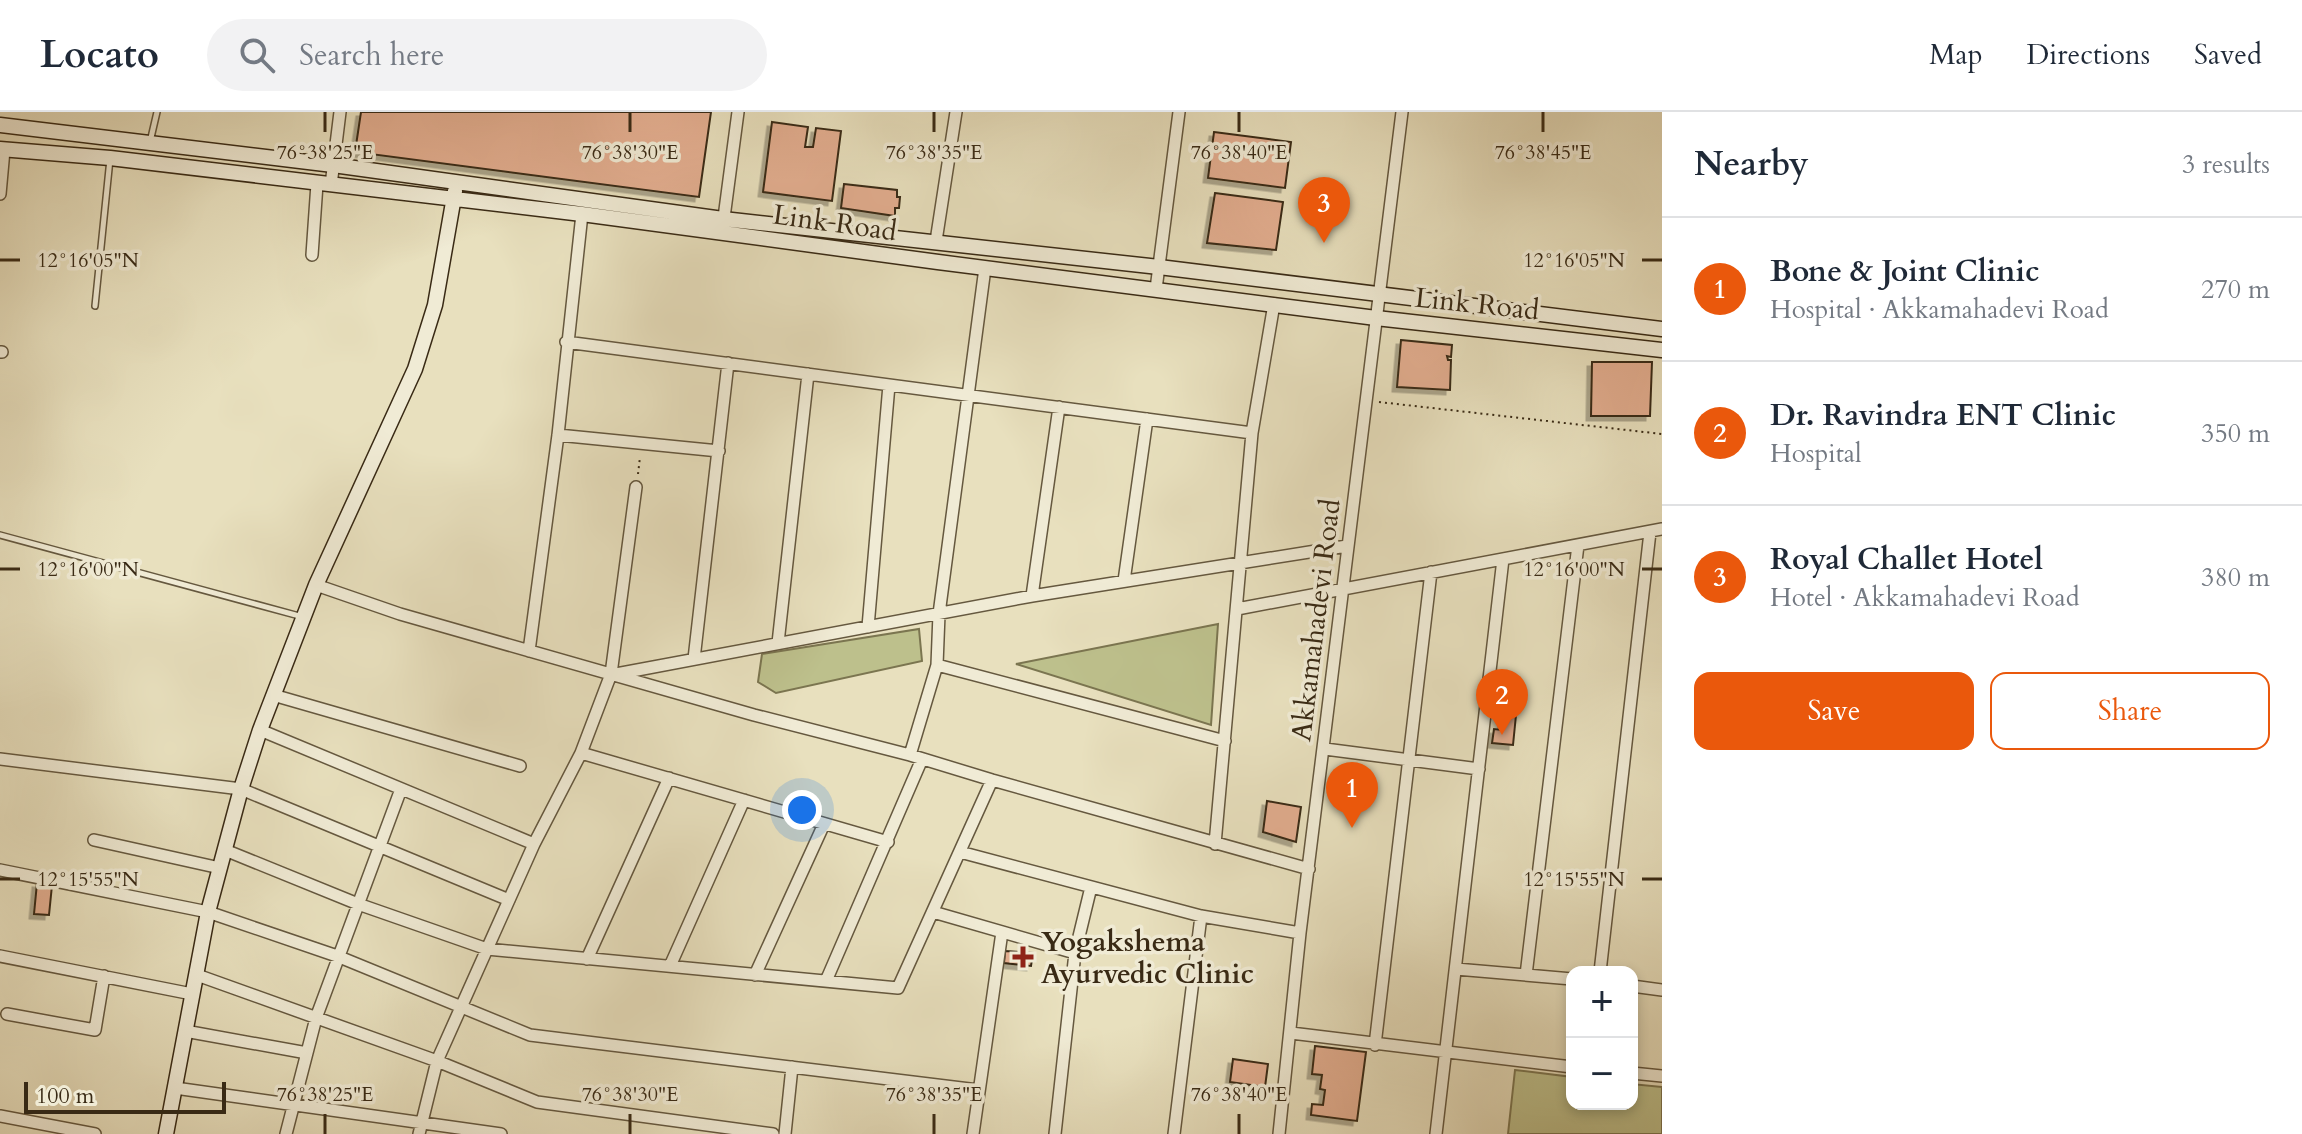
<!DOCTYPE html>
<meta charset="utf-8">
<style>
:root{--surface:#fff;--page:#f2f2f3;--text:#1f2937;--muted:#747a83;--line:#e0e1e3;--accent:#ea580c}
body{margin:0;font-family:Cardo,serif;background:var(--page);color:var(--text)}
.controls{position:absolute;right:24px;bottom:24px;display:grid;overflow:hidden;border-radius:16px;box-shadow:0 4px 12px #0003}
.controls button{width:72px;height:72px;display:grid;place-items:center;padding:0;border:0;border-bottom:2px solid var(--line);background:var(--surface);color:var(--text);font:40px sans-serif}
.scale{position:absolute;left:24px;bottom:20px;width:202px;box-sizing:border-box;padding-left:8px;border:4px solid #392a15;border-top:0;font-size:22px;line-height:28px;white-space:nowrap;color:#392a15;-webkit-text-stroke:6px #f0ebd5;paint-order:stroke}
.you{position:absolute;left:802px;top:698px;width:28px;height:28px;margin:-20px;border:6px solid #fff;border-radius:50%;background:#1a73e8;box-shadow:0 0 0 12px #1a73e833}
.badge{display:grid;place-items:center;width:52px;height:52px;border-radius:50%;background:var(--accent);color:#fff;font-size:26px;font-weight:700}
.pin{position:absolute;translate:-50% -66px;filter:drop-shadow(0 2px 4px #0008)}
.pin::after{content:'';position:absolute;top:42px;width:28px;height:24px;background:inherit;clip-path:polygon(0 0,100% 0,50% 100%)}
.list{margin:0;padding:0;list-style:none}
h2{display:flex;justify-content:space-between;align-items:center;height:104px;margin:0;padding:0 32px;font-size:34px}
h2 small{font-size:26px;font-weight:400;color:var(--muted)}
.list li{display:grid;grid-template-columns:52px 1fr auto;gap:24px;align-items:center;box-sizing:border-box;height:144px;padding:0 32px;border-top:2px solid var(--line)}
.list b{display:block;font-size:30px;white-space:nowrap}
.list p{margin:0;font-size:26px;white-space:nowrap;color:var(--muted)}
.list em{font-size:26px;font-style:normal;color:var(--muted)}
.actions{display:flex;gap:16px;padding:24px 32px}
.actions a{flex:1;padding:18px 0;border:2px solid var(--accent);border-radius:16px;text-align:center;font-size:28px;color:var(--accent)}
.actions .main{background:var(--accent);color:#fff}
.icon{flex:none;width:44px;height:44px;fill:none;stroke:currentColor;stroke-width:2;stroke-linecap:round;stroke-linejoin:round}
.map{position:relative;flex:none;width:1662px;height:1022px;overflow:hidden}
header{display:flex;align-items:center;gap:48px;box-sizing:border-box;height:112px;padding:0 40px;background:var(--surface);border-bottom:2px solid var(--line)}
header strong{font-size:38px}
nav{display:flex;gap:44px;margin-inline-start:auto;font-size:28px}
.search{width:560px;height:72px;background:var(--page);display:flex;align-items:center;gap:20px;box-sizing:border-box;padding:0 28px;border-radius:44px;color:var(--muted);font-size:30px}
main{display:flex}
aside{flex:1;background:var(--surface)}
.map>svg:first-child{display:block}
.green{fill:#bdc08c;stroke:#7b7550;stroke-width:2}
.building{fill:#e2ad8f;stroke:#392a15;stroke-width:2;filter:url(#shadow)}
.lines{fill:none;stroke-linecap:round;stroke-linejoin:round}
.lane-casing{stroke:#65583f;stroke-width:8}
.street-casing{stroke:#65583f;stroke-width:14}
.secondary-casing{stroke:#392a15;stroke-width:17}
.path{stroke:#392a15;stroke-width:2;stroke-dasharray:2 4;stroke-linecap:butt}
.lane{stroke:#f0ebd5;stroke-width:5}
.street{stroke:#f0ebd5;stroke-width:11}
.secondary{stroke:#f0ebd5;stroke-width:14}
.ticks{fill:none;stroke:#392a15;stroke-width:3}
.poi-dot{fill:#8f2418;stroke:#f0ebd5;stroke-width:3}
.labels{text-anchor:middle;stroke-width:7;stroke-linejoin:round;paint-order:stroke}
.street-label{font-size:28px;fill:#392a15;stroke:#f0ebd5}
.poi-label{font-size:28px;font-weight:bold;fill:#392a15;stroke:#f0ebd5;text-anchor:start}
.ticks-label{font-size:20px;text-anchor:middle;fill:#392a15;stroke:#f0ebd5;stroke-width:7;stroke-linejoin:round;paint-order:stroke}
</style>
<header>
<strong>Locato</strong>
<div class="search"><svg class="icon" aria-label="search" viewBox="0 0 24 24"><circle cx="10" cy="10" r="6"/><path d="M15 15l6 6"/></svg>Search here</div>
<nav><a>Map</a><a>Directions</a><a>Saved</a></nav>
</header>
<main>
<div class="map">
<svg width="1662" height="1022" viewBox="0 0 1662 1022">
<defs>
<filter id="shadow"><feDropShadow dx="-4.5" dy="4.5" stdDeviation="0" flood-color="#0004"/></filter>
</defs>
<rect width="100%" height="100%" fill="#e8e0be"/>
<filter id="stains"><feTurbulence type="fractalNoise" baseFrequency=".0025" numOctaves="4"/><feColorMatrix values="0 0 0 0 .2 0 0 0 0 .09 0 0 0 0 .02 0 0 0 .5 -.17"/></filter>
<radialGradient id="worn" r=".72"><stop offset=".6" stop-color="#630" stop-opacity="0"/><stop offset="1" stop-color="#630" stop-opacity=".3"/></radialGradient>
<path class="green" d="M1218,512L1211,613L1016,552Z
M919,517L922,549L776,581L758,570L762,542Z
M1515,958L1572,965V992H1632V972L1662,975V1022H1508Z"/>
<path class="building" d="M361,0H711L699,85L355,40Z
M772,10L808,15L805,35H813L816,16L841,19L832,89L763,80Z
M1214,20L1291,30L1285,76L1208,66Z
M844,72L897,78V85H900L899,96H895V104L841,96Z
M1215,81L1283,90L1276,138L1207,131Z
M1401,228L1452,233L1451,245L1447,244L1448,248H1451L1450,278L1397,275Z
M1592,250H1652L1650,304H1591Z
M1504,602L1516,603L1513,633L1492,631L1494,617L1502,618Z
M1267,689L1301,695L1296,730L1263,720Z
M37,771L52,773L49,803L34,802Z
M1005,839L1033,841L1031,854L1004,851Z
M1315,934L1366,940L1357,1009L1311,1003L1312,992L1323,993L1325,978L1320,977L1322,963L1312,962Z
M1233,947L1268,952L1265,975L1230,970Z"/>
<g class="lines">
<g class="lane-casing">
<path id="lane" d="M150,30L157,0
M95,194L110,47
M0,423L303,505"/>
</g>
<g class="street-casing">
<path id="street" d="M331,73L340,0
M0,82L4,38
M723,113L738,0
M936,129L956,0
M312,143L317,72
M1156,177L1179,0
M566,230L1252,321
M0,240H2
M558,323L719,339
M1124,469L1147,307
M316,473L400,502L754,603L910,643L992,668L1309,757
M1032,484L1059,295
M1237,497L1662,417
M868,515L889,273
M778,531L808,262
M529,539L558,323L582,102
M694,547L728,251
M937,553L1225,629
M616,562L1032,484L1347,434
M273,583L520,654
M260,618L534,732
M1325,637L1479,657
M581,641L888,730
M910,643L937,553L939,502L985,156
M0,647L241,677L509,788
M94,728L220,756
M1215,732L1252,321L1274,192
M225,738L358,792L487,837L898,876L992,668
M960,740L1201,804L1300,821
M0,758L208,800L337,844L530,923L978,978
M933,800L1075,841
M0,844L192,882
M587,847L669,666
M670,854L744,688
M1456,857L1572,867
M1600,860L1650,420
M197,863L437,949L537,990L773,1022
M755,863L824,712
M1526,863L1578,433
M826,869L922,647
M1632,874L1662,878
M7,902L95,918L104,864
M185,919L307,941
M1291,921L1572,955
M1375,933L1431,460
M1632,961L1662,964
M175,976L501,1022
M0,1004L95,1022
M286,1022L316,906L401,677
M419,1022L437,949L534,732L581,641L611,562L636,375
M785,1022L792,955
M973,1022L1002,820
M1055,1022L1075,841L1091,775
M1174,1022L1201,804
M1279,1022L1300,821L1402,0
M1436,1022L1503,447"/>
</g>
<g class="secondary-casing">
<path id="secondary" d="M0,13L333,53L723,107L1159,155L1662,217
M0,37L110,46L582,102L938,150L1376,206L1662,238
M166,1022L208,800L241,677L260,618L316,473L415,257L435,193L455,79"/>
</g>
<path class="path" d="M1379,290L1662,322
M638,362L640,345"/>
<use href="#lane" class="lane"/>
<use href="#street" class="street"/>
<use href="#secondary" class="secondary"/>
</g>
<path class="ticks" d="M325,0V20M630,0V20M934,0V20M1239,0V20M1543,0V20M0,148H20M1642,148H1662M0,457H20M1642,457H1662M0,767H20M1642,767H1662M325,1002V1022M630,1002V1022M934,1002V1022M1239,1002V1022"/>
<path class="poi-dot" d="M1019 833h8v8h8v8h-8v8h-8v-8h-8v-8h8z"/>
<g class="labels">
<g class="street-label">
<text transform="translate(835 110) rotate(8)" y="10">Link Road</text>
<text transform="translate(1477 191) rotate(6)" y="10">Link Road</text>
<text transform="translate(1315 508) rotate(-83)" y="10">Akkamahadevi Road</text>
</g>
<g class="poi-label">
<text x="1041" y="839">Yogakshema<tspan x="1041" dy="32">Ayurvedic Clinic</tspan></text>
</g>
</g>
<g class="ticks-label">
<text x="325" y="47">76°38'25"E</text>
<text x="630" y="47">76°38'30"E</text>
<text x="934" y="47">76°38'35"E</text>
<text x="1239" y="47">76°38'40"E</text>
<text x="1543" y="47">76°38'45"E</text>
<text x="88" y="155">12°16'05"N</text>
<text x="1574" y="155">12°16'05"N</text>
<text x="88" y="464">12°16'00"N</text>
<text x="1574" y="464">12°16'00"N</text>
<text x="88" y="774">12°15'55"N</text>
<text x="1574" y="774">12°15'55"N</text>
<text x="325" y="989">76°38'25"E</text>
<text x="630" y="989">76°38'30"E</text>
<text x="934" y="989">76°38'35"E</text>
<text x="1239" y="989">76°38'40"E</text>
</g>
<rect width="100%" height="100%" filter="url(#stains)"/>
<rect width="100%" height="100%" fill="url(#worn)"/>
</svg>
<div class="controls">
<button>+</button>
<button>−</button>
</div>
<div class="scale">100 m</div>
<div class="you"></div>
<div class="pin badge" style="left:1352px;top:716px">1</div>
<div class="pin badge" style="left:1502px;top:623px">2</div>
<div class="pin badge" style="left:1324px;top:131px">3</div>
</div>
<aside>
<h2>Nearby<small>3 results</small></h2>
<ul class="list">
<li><span class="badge">1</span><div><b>Bone &amp; Joint Clinic</b><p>Hospital · Akkamahadevi Road</p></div><em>270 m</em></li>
<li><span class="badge">2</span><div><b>Dr. Ravindra ENT Clinic</b><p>Hospital</p></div><em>350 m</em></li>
<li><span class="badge">3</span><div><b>Royal Challet Hotel</b><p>Hotel · Akkamahadevi Road</p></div><em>380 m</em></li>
</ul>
<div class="actions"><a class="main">Save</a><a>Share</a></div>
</aside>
</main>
